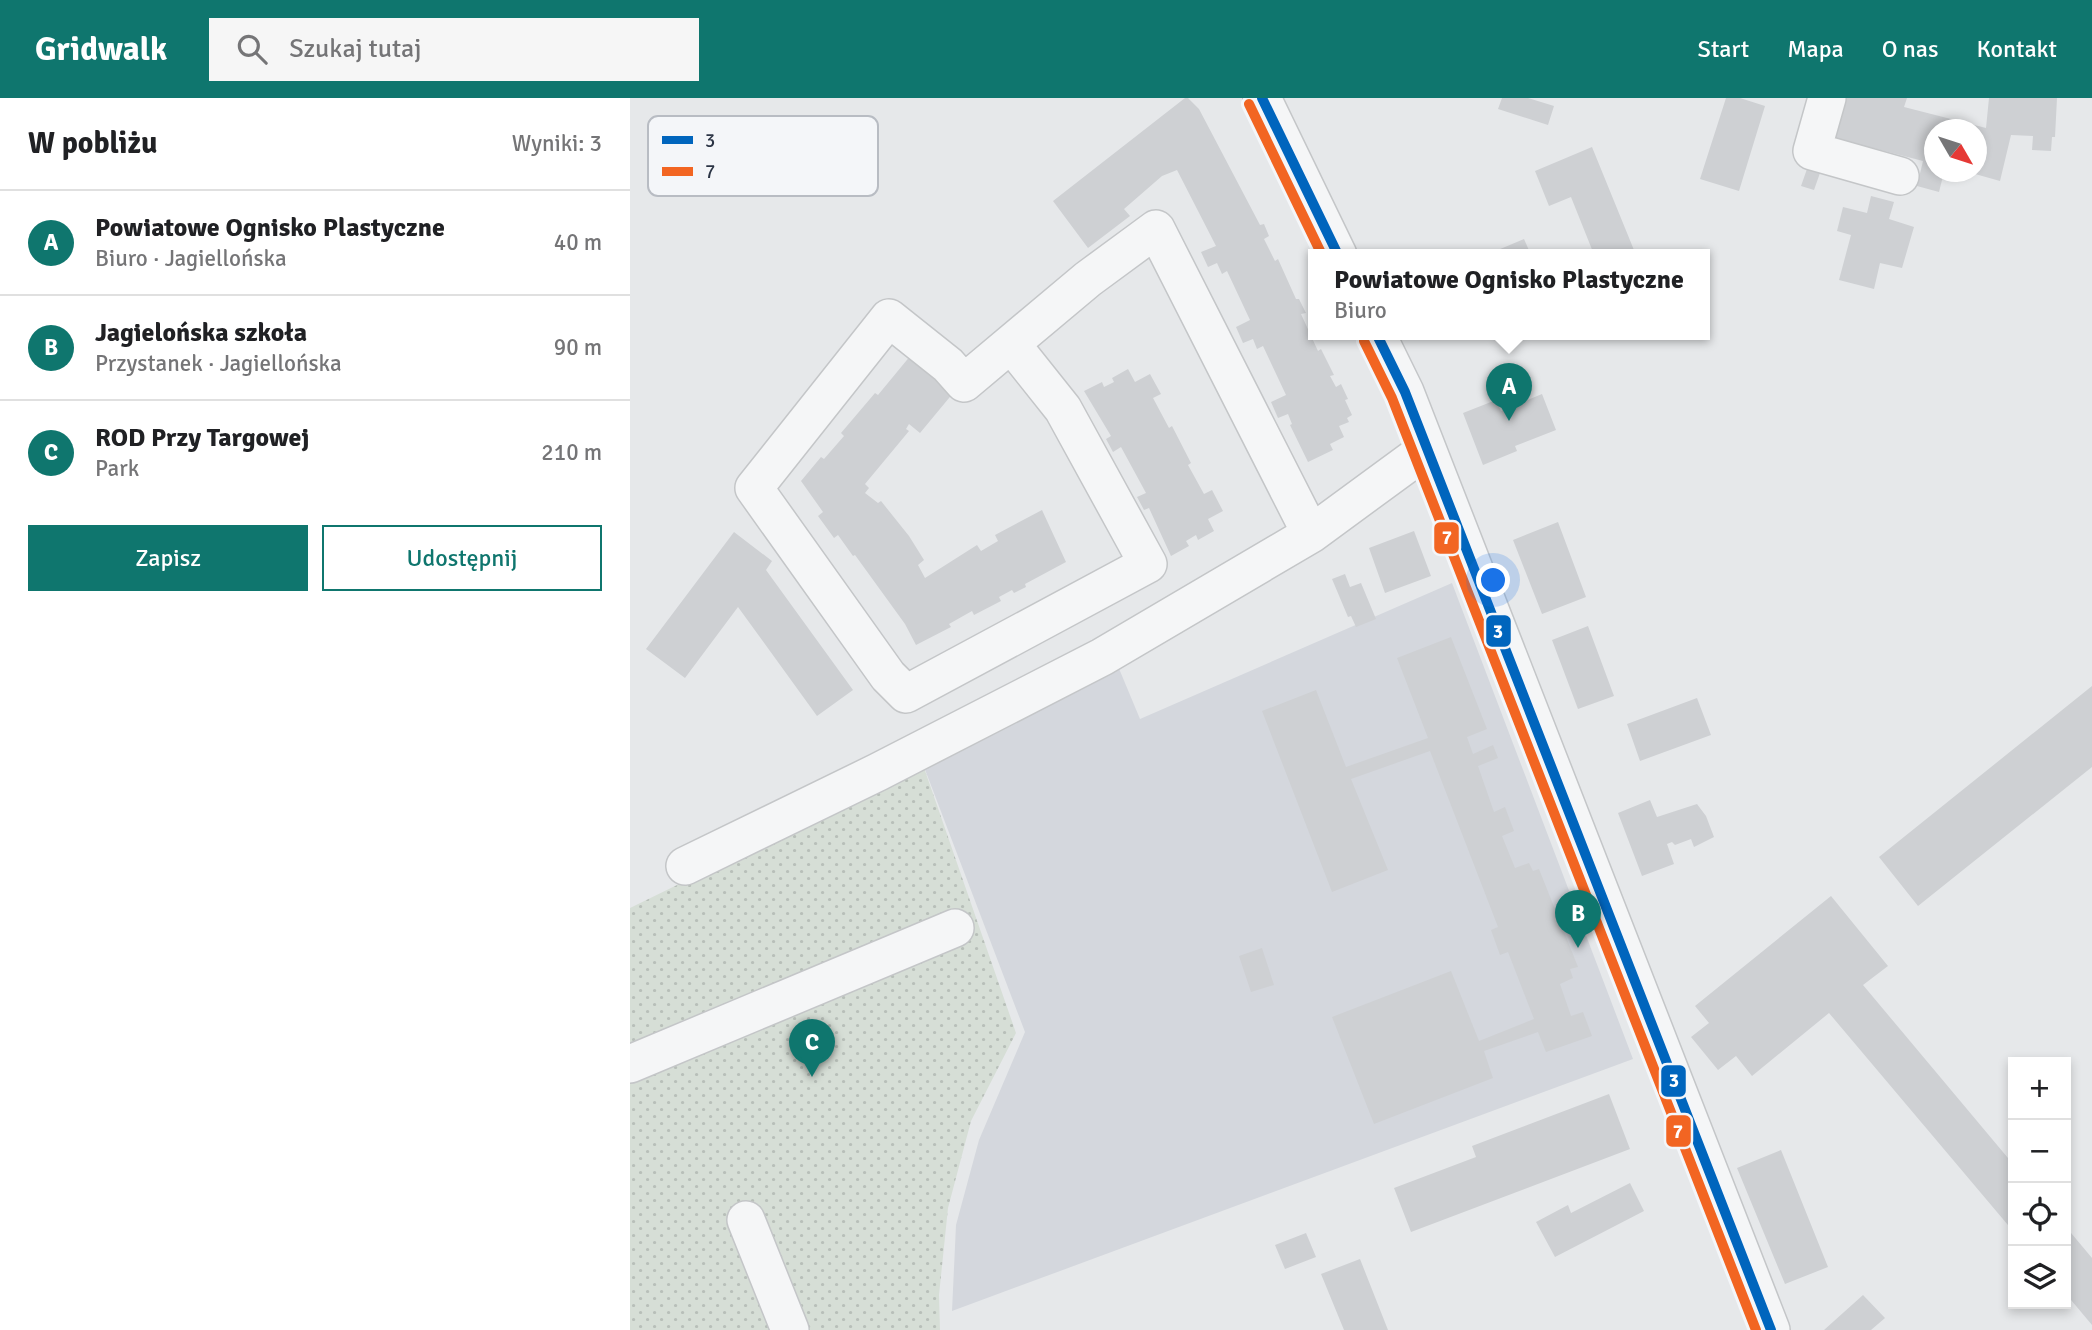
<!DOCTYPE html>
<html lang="pl">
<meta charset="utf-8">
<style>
:root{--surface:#fff;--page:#f6f6f6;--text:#202124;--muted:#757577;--line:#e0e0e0;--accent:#0f766e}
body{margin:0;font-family:Signika,sans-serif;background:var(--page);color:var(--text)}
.controls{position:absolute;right:21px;bottom:21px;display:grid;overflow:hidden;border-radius:0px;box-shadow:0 4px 10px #0003}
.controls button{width:63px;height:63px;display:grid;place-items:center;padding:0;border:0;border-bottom:2px solid var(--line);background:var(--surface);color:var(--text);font:35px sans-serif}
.compass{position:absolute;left:1294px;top:21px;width:63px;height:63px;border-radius:50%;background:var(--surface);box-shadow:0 4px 10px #0003;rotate:129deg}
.you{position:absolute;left:864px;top:483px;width:24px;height:24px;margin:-18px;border:5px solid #fff;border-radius:50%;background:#1a73e8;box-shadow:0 0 0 10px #1a73e833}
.badge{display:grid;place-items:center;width:46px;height:46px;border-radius:50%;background:var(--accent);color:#fff;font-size:23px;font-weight:700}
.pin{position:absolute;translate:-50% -58px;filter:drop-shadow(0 2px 4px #0008)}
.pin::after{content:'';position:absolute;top:37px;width:24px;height:21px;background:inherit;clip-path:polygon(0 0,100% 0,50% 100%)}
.popup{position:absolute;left:678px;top:151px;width:402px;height:91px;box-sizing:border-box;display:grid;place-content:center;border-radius:0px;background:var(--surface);filter:drop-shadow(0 2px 5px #0005);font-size:23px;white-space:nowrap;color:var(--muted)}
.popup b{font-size:26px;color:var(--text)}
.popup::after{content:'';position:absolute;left:50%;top:100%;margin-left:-14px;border:14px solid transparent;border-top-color:var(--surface)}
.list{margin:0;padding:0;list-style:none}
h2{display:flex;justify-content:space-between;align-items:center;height:91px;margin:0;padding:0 28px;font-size:30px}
h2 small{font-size:23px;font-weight:400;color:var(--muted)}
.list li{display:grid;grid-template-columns:46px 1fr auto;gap:21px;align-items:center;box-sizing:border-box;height:105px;padding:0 28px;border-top:2px solid var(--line)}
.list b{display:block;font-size:26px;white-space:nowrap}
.list p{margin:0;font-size:23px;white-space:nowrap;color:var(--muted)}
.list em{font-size:23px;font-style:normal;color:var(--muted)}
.actions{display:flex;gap:14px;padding:21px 28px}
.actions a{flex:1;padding:16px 0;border:2px solid var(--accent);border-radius:0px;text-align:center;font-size:24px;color:var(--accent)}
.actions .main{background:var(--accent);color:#fff}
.icon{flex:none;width:38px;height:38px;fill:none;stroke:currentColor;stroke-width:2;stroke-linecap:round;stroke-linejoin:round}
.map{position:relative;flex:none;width:1462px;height:1232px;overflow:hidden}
header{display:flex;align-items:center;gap:42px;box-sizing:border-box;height:98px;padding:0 35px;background:var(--accent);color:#fff}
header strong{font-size:33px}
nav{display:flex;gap:38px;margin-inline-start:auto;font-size:24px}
.search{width:490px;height:63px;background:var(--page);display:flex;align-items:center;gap:18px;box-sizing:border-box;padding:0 24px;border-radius:0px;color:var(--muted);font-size:26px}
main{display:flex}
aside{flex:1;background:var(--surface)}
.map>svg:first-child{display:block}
.built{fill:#d4d7dd}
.green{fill:url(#green-dots)}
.building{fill:#ced0d3}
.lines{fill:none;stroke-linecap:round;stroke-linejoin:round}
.minor-casing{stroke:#c4c6c8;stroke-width:40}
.minor{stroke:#f5f6f7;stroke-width:37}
.bus-1-casing{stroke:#f4f6f9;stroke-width:16}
.bus-2-casing{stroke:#f4f6f9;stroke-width:16}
.bus-1{stroke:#0065bd;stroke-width:10}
.bus-2{stroke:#f26522;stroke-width:10}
.key{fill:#f4f6f9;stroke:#b8bcc3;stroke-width:2}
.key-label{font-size:19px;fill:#2b3445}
.line-badge{stroke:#f4f6f9;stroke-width:2.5}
.badge-label{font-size:19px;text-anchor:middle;font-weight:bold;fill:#fff}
</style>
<header>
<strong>Gridwalk</strong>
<div class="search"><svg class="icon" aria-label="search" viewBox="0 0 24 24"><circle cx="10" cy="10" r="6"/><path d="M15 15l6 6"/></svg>Szukaj tutaj</div>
<nav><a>Start</a><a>Mapa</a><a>O nas</a><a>Kontakt</a></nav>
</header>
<main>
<aside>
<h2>W pobliżu<small>Wyniki: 3</small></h2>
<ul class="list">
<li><span class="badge">A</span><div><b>Powiatowe Ognisko Plastyczne</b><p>Biuro · Jagiellońska</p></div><em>40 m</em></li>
<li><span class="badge">B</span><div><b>Jagielońska szkoła</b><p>Przystanek · Jagiellońska</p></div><em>90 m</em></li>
<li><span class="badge">C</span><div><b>ROD Przy Targowej</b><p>Park</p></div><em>210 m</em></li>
</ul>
<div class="actions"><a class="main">Zapisz</a><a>Udostępnij</a></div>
</aside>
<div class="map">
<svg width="1462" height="1232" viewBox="0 0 1462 1232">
<defs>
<pattern id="green-dots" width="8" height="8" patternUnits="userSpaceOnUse" patternTransform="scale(1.75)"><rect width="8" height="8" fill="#d6ded6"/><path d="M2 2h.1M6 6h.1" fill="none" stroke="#b8bfb9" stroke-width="1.8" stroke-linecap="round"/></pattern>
</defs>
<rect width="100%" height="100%" fill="#e6e8ea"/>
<path class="built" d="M822,485L1003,961L322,1213L326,1127L349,1042L395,934L291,661L485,561L510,621Z"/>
<path class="green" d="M293,667L386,935L341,1023L318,1110L309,1197L310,1232H0V810Z"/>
<path class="building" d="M555,0H558L569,11L630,127L634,126L639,138L634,141L645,163L648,161L666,201H669L676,215L671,216L688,253L691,251L704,277L700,278L706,289L711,286L718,301L715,302L722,317L717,320L719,324L709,328L714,339L700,346L703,352L678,364L660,327L662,326L658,316L648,320L641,304L656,297L633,248L627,251L623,241L613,245L606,229L620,222L597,173L592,176L587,165L578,169L571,154L586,148L547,72L532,78L494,111L500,118L458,150L423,103Z
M872,0H898L924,8L918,27L868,11Z
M1096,0H1110L1135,8L1109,93L1070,81Z
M1210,0H1277L1274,9L1356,30L1359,0H1427L1425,39H1422L1421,53L1402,52L1403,38L1381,37L1370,83L1338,74H1347V32H1304V74H1314L1309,94L1287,88L1293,63L1239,49L1237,55L1195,44Z
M962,49L1006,157H957L963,154L941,99L919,108L905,73Z
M1177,71L1190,75L1184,92L1171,88Z
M1241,98L1264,104L1259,121L1284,129L1272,170L1250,165L1244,191L1209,182L1221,137L1207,133L1213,109L1237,115Z
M894,141L901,157H856Z
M281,257L324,294L290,335L279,326L276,331L279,333L235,386L239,390L235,395L248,405L251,403L279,438L294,462L288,467L295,480L347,447L351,453L368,443L365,437L412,412L436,464L395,486L396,489L384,495L382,492L369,499L371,503L344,517L342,513L319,526L321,529L286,547L275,526L225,457L223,458L208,437L204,440L188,418L193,414L171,383L191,359L194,361L214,338L211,335L245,295L248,297Z
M498,271L505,284L520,276L531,296L523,300L539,330L542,328L561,365L558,367L574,396L582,392L593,413L578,421L584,433L568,442L566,437L556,443L559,448L541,458L519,410L514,412L507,399L516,395L491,349L483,354L476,341L481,338L454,293L472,284L474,289L484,284L482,280Z
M912,296L926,332L885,348L887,353L853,367L833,315L866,302L871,313Z
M928,424L956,499L912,516L883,442Z
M784,433L801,478L755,495L739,450Z
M104,434L142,463L136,472L223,592L187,618L108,509L55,580L16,551Z
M715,476L720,489L731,485L746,521L726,529L721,518L718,519L702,481Z
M958,528L984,598L948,611L922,542Z
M821,539L857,631L837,639L843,656L863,647L868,660L848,668L864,714L875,709L884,733L872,738L885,770L899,765L903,773L909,771L948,869L940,871L943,880L930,886L941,918L953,914L962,938L916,954L908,934L854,953L863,980L744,1026L702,919L821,873L849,943L904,921L878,854L870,857L861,832L868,829L800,653L721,681L758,772L702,794L632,613L686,592L716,669L798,640L767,560Z
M1462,588V669L1288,808L1249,759Z
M1067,600L1081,637L1010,663L997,626Z
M1020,702L1027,719L1067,706L1076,718L1084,739L1064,749L1061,741L1045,747L1042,744L1037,746L1044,766L1012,778L988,715Z
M1201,798L1258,868L1233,887L1383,1066V1133L1199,915L1122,978L1106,958L1088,972L1061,939L1079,925L1065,908Z
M632,850L644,887L621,894L609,858Z
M979,996L1000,1051L781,1134L764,1090L846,1059L842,1048Z
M1151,1052L1198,1169L1155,1186L1107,1070Z
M1000,1085L1014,1113L925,1159L906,1124L938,1107L941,1115Z
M1436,1129L1462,1160V1227L1436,1196Z
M676,1135L686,1159L655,1171L645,1147Z
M730,1161L758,1232H714L691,1176Z
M1233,1197L1255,1220L1241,1232H1194Z"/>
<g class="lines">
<g class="minor-casing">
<path id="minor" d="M632,0L708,157
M1197,0L1182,53L1270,78
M747,237L775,294L1141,1232
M382,247L433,311L518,466L276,596L258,578L124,390L259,220L318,267L334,285L458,181L526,131L681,436
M55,768L248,674L472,559L681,436L797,351
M0,966L325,830
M116,1122L160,1232"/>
</g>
<use href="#minor" class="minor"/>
<g class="bus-1-casing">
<path id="bus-1" d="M632,0L708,157
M747,237L775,294L1141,1232"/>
</g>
<g class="bus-2-casing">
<path id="bus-2" d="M619,6L692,157
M734,243L762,300L1126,1232"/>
</g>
<use href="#bus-1" class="bus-1"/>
<use href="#bus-2" class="bus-2"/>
</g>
<rect x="18" y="18" width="230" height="80" rx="10" class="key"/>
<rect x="32" y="38" width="31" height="8" fill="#0065bd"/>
<rect x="32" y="69" width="31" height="9" fill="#f26522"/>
<g class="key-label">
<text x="75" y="49">3</text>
<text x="75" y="80">7</text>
</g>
<g class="line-badge">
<rect x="803" y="423" width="27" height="34" rx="7" fill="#f26522"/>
<rect x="855" y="516" width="27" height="34" rx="7" fill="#0065bd"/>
<rect x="1030" y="966" width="27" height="34" rx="7" fill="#0065bd"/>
<rect x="1035" y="1016" width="27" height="34" rx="7" fill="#f26522"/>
</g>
<g class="badge-label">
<text x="817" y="446">7</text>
<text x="868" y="540">3</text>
<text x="1044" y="989">3</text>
<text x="1048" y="1040">7</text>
</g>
</svg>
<div class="controls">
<button>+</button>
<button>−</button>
<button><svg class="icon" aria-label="locate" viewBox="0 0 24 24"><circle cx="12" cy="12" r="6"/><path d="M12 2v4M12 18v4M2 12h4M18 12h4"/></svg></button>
<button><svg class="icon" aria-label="layers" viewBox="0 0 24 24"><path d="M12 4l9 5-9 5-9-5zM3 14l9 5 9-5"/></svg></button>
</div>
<svg class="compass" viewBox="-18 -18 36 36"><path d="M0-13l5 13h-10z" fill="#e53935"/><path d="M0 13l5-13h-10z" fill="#757577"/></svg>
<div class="you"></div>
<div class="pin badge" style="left:879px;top:323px">A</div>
<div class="popup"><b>Powiatowe Ognisko Plastyczne</b>Biuro</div>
<div class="pin badge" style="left:948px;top:850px">B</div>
<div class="pin badge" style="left:182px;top:979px">C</div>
</div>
</main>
